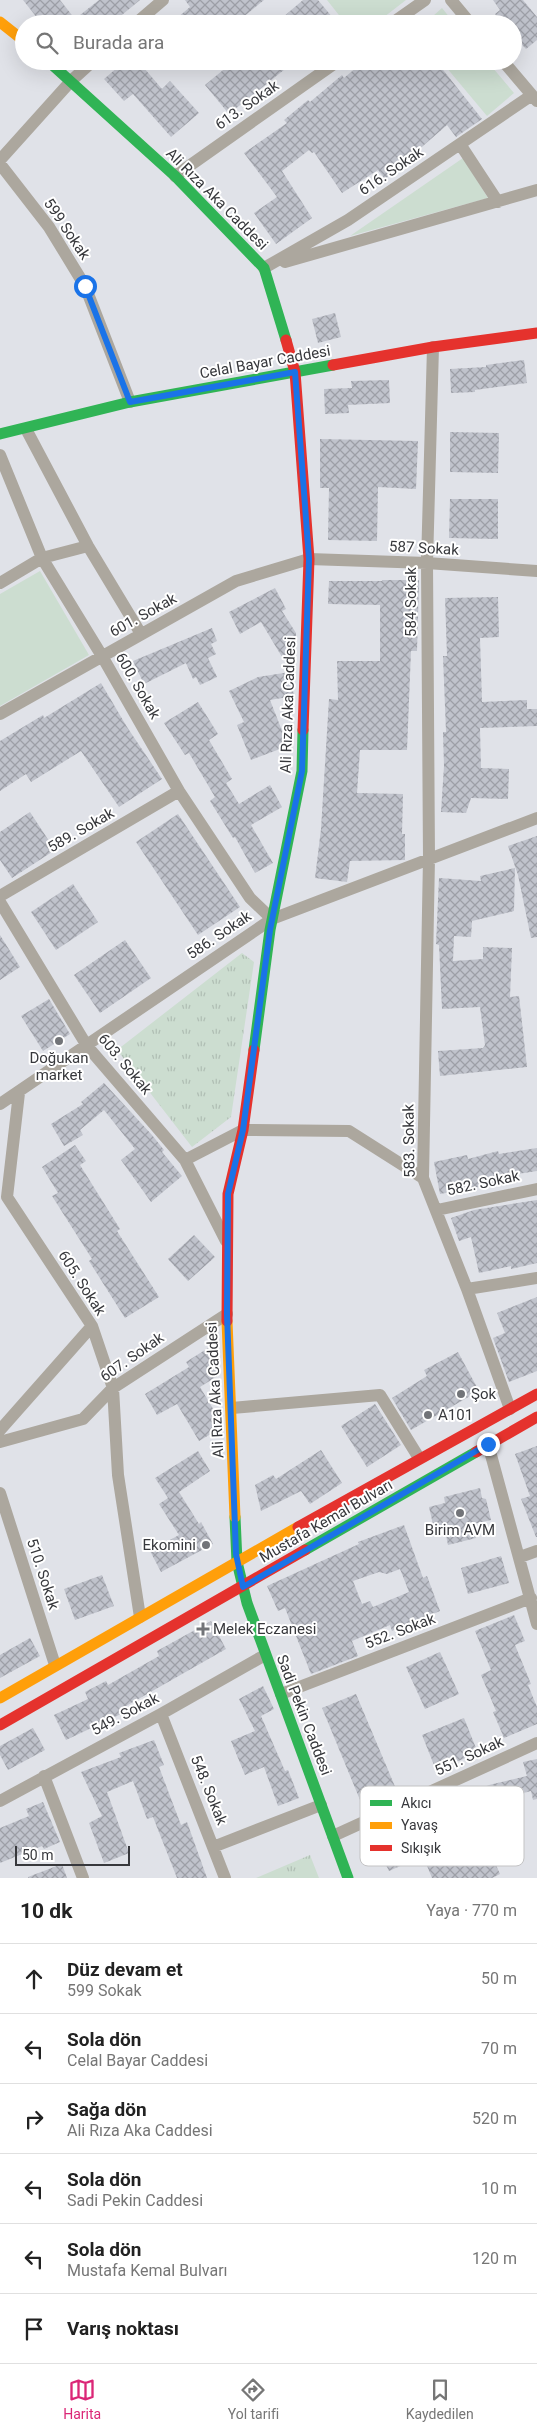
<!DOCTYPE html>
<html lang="tr">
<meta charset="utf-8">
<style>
:root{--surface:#fff;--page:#f6f6f6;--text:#222;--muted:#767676;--line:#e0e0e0;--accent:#db2777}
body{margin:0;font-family:Roboto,sans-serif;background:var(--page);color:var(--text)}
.scale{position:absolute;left:15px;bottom:12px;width:115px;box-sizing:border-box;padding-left:5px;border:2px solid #37383c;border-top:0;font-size:14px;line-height:18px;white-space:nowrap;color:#37383c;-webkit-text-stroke:4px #fff;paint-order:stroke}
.stop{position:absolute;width:15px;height:15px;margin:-11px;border:4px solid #1a73e8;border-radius:50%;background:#fff}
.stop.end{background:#1a73e8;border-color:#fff;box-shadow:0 1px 5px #0008}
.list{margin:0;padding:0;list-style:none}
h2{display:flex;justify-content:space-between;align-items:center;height:65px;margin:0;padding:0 20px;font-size:21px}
h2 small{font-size:16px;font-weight:400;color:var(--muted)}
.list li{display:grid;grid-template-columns:32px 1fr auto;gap:15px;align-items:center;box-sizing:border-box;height:70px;padding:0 20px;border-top:1px solid var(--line)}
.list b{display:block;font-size:19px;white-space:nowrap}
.list p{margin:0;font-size:16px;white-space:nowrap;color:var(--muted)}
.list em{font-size:16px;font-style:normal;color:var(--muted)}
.icon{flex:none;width:28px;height:28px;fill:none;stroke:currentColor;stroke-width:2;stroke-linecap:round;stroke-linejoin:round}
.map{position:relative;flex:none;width:537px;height:1878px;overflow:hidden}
.search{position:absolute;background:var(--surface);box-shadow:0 5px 20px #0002;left:15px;right:15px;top:15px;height:55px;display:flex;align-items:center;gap:12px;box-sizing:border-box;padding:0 18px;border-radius:28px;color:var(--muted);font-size:19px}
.sheet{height:485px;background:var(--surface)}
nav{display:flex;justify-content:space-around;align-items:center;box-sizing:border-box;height:70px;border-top:1px solid var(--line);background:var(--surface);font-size:14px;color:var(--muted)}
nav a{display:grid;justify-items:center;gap:2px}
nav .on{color:var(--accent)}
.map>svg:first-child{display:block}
.grass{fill:#ccddd0}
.park{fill:url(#park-tufts)}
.building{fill:url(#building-cross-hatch);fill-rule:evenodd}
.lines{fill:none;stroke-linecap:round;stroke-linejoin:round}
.street{stroke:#aca79e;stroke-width:12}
.fast{stroke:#30b455;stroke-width:11}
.slow{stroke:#ff9f0a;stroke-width:11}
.jam{stroke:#e5322d;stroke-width:11}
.route{stroke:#1a73e8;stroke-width:6}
.poi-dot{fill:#727478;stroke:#fff;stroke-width:2}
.labels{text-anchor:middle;stroke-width:4;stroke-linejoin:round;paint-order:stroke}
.street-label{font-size:15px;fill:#37383c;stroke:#fff}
.poi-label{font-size:15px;fill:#37383c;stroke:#fff;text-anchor:start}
.key{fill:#fff;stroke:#c3c3c4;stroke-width:1}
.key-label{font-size:14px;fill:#37383c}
</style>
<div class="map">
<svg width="537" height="1878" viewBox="0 0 537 1878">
<defs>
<pattern id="park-tufts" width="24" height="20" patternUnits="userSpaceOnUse" patternTransform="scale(1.25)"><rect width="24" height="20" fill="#ccddd0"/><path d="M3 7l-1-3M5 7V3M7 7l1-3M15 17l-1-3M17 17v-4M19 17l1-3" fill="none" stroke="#b0beb4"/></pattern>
<pattern id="building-cross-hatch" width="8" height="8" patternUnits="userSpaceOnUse" patternTransform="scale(1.25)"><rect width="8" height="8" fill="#c0c3cc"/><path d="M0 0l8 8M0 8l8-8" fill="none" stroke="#9d9fa7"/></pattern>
</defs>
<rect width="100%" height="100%" fill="#e0e2e8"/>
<path class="grass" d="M327,0H406L375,24H346Z
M442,8L455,24H424Z
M441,61H487L514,93L487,116Z
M463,158L488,198L350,236Z
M40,571L89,655L0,706V594Z"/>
<path class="park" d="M242,953L254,962L231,1117L192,1147L117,1050Z
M310,1855L319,1878H256Z"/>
<path class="building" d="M23,0H60L75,19L99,0H140L111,24H42Z
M185,0H264L235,24H170L190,7Z
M303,0H318L338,24H275Z
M493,0H523L537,17V40L526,49L513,35V24H504L495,14L500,10Z
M125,61H138L162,89L170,81L199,113L171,137L133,94L124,101L104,79Z
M234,61H295L229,114L205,85Z
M364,61H436L482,119L456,137L447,125L385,179L378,170L342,193L314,152L312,153L309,150L282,171L312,218L276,244L254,213L277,197L244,153L287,123L284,120L308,100L310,102L342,75L344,78Z
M335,313L341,337L318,343L312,319Z
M524,360L527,383L475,390V392L451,393L450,369L486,367V365Z
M389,380L390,403L348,405L349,413L325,414L324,389L352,388L351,381Z
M450,432L499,433L498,473L450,472Z
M320,439L418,441L416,489L378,487L377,541L328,540L329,488H320Z
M450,499H498V539L449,538Z
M382,580H419L417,651H411L407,750H360L357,793L403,794L402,834H405V860L350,861L347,882L315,878L321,829L329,699L338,700L337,661H380V605L328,604L329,581H382Z
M275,588L286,609L282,611L296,633L295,649L282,657L261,622L240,634L229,612Z
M498,597L499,637L480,638L482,702L527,700V709H537V726L480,728L481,768L509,769L508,799L471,798L466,813L441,812L444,766L443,732H446L443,656H447L445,598Z
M212,628L217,641L211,644L216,654L208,658L217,677L200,685L196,677L193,679L186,663L144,684L133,661Z
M290,672L294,696L270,700L288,746L251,760L237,725L244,722L229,691L258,677Z
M101,683L127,727L162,779L119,807L81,751L31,782L26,774L0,791V741L43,715L44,718Z
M198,702L218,734L209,740L232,779L226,783L239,804L270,785L282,807L251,825L273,863L255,873L235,837L233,838L210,801L215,797L189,753L185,755L164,723Z
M30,812L55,850L12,878L0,860V832Z
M178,814L240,907L198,935L136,842Z
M537,836V937L531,938L518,875L508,846Z
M515,868L514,911L472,921L471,937L454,936L453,961L483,959V947L512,948L510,997L519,996L527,1067L440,1076L438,1051L483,1048L485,1045L480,1007L442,1009L439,945L436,944L439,878L481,881L480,876Z
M73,884L98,922L56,950L31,912Z
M0,935L20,967L0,980Z
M125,940L151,978L100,1013L74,975Z
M49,999L70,1034L43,1051L21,1016Z
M104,1083L152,1135L164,1150L162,1152L182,1176L151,1202L121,1160L135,1149L104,1110L80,1130L83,1135L64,1146L51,1124L83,1104L81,1102Z
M75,1145L86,1161L80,1165L120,1229L117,1231L159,1297L125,1318L89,1261L92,1259L52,1196L58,1193L42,1167Z
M537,1148V1171L505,1176L506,1182L440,1194L434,1162L467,1155L468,1159L498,1151L499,1154Z
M537,1200V1263L511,1269V1266L479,1273L471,1237L459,1241L451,1218L474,1210Z
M194,1235L215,1257L188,1281L168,1259Z
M537,1297V1371L509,1382L493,1338L505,1333L497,1313Z
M208,1348L218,1364L219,1375L200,1387L221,1422V1428L199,1441L177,1404L157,1415L145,1394L189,1367L186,1362Z
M458,1352L479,1391L411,1430L392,1398L427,1376L424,1370Z
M375,1404L401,1445L367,1467L341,1426Z
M537,1446V1537H536L521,1499L530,1496L515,1454Z
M321,1450L342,1483L310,1504L301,1491L261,1511L255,1485L273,1475L276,1479Z
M198,1451L210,1471L179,1492L199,1524L201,1522L213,1544L161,1572L150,1551L179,1535L159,1504L168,1498L155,1478Z
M480,1488L482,1498L486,1499L491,1520L473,1524L476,1538L448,1545L445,1531L435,1533L429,1507L445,1503L444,1497Z
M404,1525L423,1578L427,1576L440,1611L392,1631L390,1625L352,1641L358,1656L311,1674L285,1608L278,1611L267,1586L359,1544L358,1542ZM400,1569L409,1592L373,1607L370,1601L362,1604L353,1581L379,1572L387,1574Z
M501,1556L509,1583L468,1594L461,1568Z
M102,1575L114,1606L75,1620L64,1589Z
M514,1615L525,1641L515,1645L531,1684L528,1685L537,1707V1724L504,1738L493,1712L496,1711L481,1675L491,1670L475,1631Z
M211,1621L226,1649L119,1710L121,1714L66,1740L54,1715L88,1699L85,1692L106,1681L108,1685L159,1656L157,1651Z
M30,1638L40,1656L0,1678V1655Z
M440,1652L459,1694L425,1709L406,1667Z
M263,1686L274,1709L261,1716L285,1771L288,1770L299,1798L278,1806L264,1767L245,1775L231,1741L255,1731L239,1699Z
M356,1694L399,1796L365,1812L322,1708Z
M464,1718L478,1753L436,1770L422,1735Z
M33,1728L45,1750L8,1770L0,1755V1746Z
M154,1740L164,1765L159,1767L181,1825L187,1822L207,1878H177L153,1817L147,1819L133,1781L107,1792L129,1853L104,1863L89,1823L102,1816L81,1772L121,1757L119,1753Z
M537,1759V1799L533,1800L531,1791L516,1795L520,1808L480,1818L481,1821L445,1836L456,1861L488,1847L500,1874L492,1878H432L423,1856L389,1871L375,1843L414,1825L411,1817L489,1785L527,1776L523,1762Z
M43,1802L60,1842L44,1849L42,1846L0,1863V1828L29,1816L26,1809Z
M62,1864L67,1878H28V1877Z"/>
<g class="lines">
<path class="street" d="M451,0L471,24
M135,24L163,0
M391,24L425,0
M503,61L537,101
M460,144L498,202
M0,160L71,81L93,61
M0,164L49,227L85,286L130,402
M175,176L338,61
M285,262L537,190
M264,268L348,220L532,95
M433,347L427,563L429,858L423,1178L467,1289L510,1409
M26,429L88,546L141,634
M0,455L42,558L102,656L179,791L250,898L272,919
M0,583L42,558L88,546
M0,714L236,581L309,559L427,563L537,571
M0,896L179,791
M0,902L87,1046L185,1160L226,1241
M19,1093L7,1197L92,1326L113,1388L118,1475L140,1617
M0,1104L272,919L537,818
M185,1160L243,1130L349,1131L423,1178
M437,1210L537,1189
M467,1289L537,1278
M232,1408L380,1395L419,1458
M0,1430L92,1326
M0,1442L83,1419L113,1388L227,1314
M488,1444L537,1624
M0,1493L55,1665
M520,1557L537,1551
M281,1694L531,1598
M161,1714L225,1878
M44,1776L83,1878
M0,1801L161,1714L265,1655
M333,1836L537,1743
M213,1847L321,1805"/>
<path class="fast" d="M48,61L175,176L264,268L286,340
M0,434L130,402L333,365
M254,1050L270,930L302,771L303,730
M235,1517L237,1562L247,1603L348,1878
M305,1550L476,1452"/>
<path class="slow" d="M0,22L24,41
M227,1321L235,1517
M0,1698L298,1527"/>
<path class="jam" d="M286,340L295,372L309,559L303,730
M333,365L433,347L537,333
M227,1321L228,1194L243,1130L254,1050
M476,1452L537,1417
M298,1527L537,1394
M0,1725L305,1550"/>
</g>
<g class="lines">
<path class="route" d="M85,286L130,402L295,372L309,559L302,771L270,930L243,1130L228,1194L227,1314L236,1554L243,1587L488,1444"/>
</g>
<g class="poi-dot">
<circle cx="59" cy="1041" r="5"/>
<circle cx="461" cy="1394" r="5"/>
<circle cx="428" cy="1415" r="5"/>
<circle cx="460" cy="1513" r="5"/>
<circle cx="206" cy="1545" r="5"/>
<path d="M200.5 1621.5h5v5h5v5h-5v5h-5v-5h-5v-5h5z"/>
</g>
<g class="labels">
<g class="street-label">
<text transform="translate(247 105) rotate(-35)" y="5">613. Sokak</text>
<text transform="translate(391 171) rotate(-34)" y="5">616. Sokak</text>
<text transform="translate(217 199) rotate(45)" y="5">Ali Rıza Aka Caddesi</text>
<text transform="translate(67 229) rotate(56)" y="5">599 Sokak</text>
<text transform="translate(265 362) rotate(-10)" y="5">Celal Bayar Caddesi</text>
<text transform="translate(424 548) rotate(3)" y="5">587 Sokak</text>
<text transform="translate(411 602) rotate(-90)" y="5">584 Sokak</text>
<text transform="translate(143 615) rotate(-29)" y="5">601. Sokak</text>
<text transform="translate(138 686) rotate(60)" y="5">600. Sokak</text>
<text transform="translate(288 705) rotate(-88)" y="5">Ali Rıza Aka Caddesi</text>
<text transform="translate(81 830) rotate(-30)" y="5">589. Sokak</text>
<text transform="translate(219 935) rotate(-34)" y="5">586. Sokak</text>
<text transform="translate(125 1064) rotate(50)" y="5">603. Sokak</text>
<text transform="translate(409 1141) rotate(-91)" y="5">583. Sokak</text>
<text transform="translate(483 1183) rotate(-12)" y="5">582. Sokak</text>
<text transform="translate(82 1283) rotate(57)" y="5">605. Sokak</text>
<text transform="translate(132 1357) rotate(-35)" y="5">607. Sokak</text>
<text transform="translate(215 1390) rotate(-93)" y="5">Ali Rıza Aka Caddesi</text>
<text transform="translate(326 1521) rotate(-30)" y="5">Mustafa Kemal Bulvarı</text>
<text transform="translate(43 1574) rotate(72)" y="5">510. Sokak</text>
<text transform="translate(400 1631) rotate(-21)" y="5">552. Sokak</text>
<text transform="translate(125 1714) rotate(-28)" y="5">549. Sokak</text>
<text transform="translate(304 1715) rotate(69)" y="5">Sadi Pekin Caddesi</text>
<text transform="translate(469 1756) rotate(-25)" y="5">551. Sokak</text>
<text transform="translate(209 1790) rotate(68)" y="5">548. Sokak</text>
</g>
<g class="poi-label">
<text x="59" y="1063" text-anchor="middle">Doğukan<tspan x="59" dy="17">market</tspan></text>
<text x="471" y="1399">Şok</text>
<text x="438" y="1420">A101</text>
<text x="460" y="1535" text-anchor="middle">Birim AVM</text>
<text x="196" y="1550" text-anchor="end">Ekomini</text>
<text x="213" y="1634">Melek Eczanesi</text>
</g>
</g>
<rect x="360" y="1786" width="164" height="80" rx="8" class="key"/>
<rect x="370" y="1800" width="22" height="6" fill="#30b455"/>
<rect x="370" y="1822" width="22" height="7" fill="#ff9f0a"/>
<rect x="370" y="1845" width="22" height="6" fill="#e5322d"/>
<g class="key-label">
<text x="401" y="1808">Akıcı</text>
<text x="401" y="1830">Yavaş</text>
<text x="401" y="1853">Sıkışık</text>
</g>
</svg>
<div class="scale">50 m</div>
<div class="stop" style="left:85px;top:286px"></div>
<div class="stop end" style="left:488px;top:1444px"></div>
<div class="search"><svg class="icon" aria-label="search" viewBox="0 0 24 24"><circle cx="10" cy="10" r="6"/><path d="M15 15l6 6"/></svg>Burada ara</div>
</div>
<section class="sheet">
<h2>10 dk<small>Yaya · 770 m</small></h2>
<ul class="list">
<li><svg class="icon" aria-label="ahead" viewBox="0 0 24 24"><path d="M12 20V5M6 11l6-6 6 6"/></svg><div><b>Düz devam et</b><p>599 Sokak</p></div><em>50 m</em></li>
<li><svg class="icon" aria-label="left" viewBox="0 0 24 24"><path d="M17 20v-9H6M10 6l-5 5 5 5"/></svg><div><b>Sola dön</b><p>Celal Bayar Caddesi</p></div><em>70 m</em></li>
<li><svg class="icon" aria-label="right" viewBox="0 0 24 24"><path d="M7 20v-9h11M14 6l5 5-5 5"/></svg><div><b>Sağa dön</b><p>Ali Rıza Aka Caddesi</p></div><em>520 m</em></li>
<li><svg class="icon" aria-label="left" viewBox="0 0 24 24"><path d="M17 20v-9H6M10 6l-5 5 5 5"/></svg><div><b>Sola dön</b><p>Sadi Pekin Caddesi</p></div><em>10 m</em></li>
<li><svg class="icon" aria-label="left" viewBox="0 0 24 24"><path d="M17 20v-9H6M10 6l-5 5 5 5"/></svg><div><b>Sola dön</b><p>Mustafa Kemal Bulvarı</p></div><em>120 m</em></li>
<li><svg class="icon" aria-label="arrive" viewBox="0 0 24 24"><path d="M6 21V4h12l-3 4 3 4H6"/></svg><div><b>Varış noktası</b></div></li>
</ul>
</section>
<nav>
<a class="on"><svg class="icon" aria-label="map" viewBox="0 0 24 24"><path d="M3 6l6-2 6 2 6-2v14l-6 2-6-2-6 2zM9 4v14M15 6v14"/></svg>Harita</a>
<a><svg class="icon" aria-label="directions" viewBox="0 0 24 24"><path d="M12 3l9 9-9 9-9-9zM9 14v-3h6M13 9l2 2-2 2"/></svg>Yol tarifi</a>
<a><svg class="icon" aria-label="saved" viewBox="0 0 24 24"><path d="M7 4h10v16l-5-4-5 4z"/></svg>Kaydedilen</a>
</nav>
